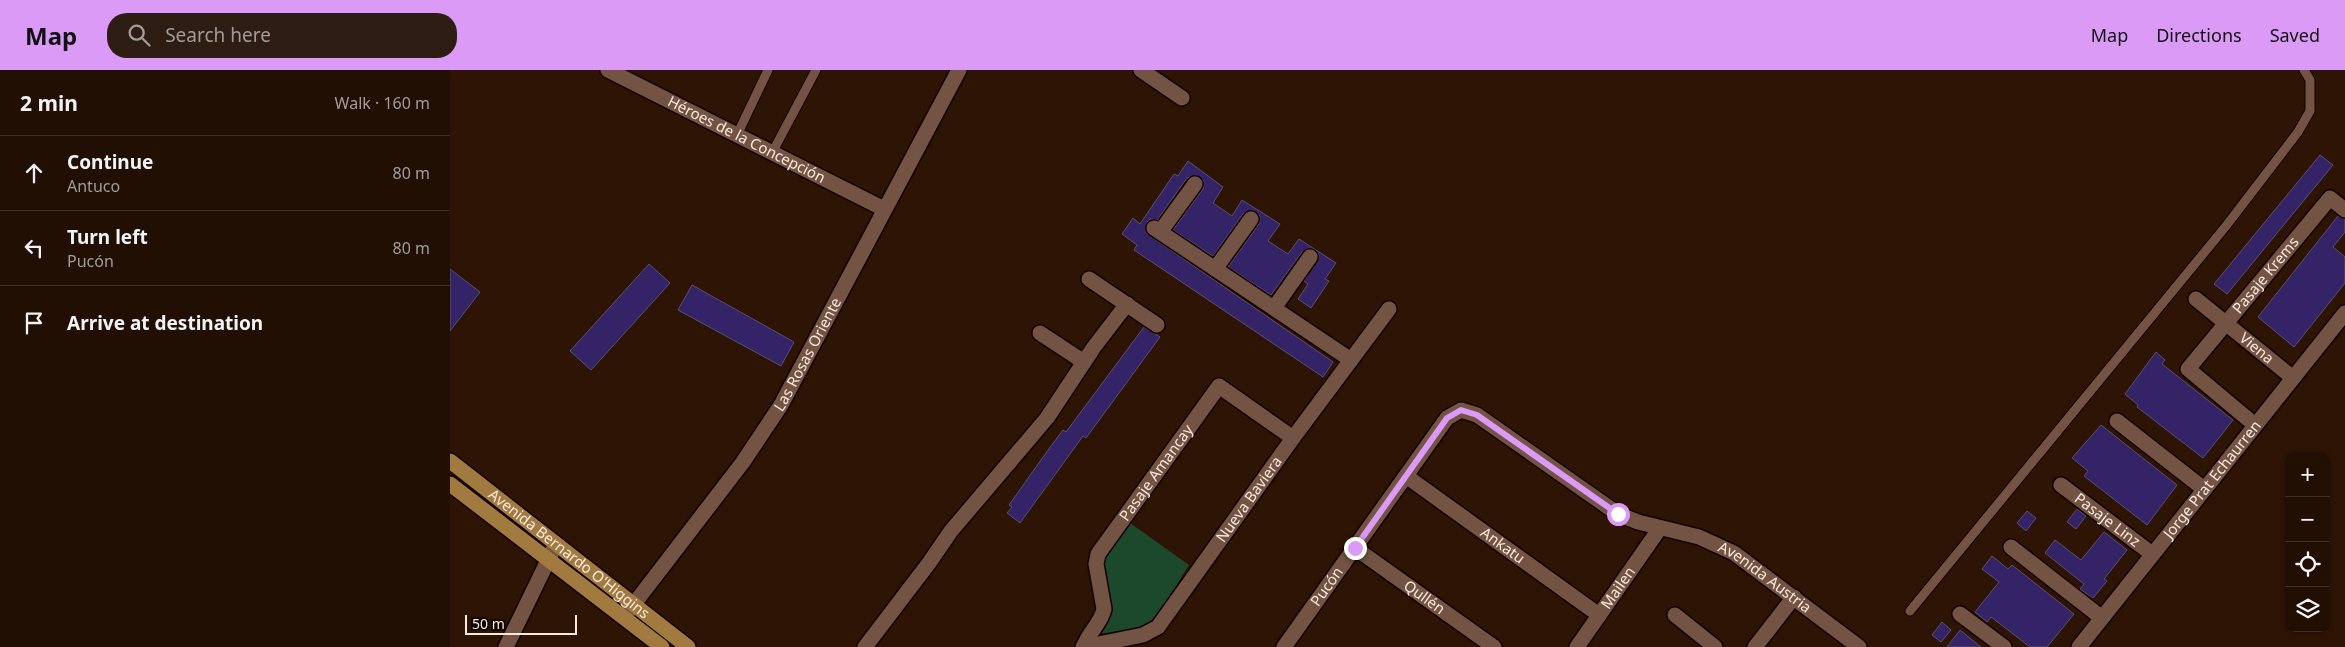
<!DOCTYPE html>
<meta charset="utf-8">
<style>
:root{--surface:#220f04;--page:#2e1d13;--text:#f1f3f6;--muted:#a29c9a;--line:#3f2f26;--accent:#db9af6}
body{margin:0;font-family:"Noto Sans",sans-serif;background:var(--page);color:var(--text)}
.controls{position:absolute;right:15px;bottom:15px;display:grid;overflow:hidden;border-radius:10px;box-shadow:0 1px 4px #0004}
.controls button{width:45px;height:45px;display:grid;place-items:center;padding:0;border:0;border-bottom:1px solid var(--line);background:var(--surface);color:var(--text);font:25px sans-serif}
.scale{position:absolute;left:15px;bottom:12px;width:112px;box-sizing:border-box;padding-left:5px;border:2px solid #fbe8de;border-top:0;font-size:14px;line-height:18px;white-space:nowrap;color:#fbe8de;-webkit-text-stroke:4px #0e0401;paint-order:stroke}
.stop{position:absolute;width:15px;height:15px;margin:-11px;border:4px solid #db9af6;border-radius:50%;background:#fff}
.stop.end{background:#db9af6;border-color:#fff;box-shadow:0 1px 5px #0008}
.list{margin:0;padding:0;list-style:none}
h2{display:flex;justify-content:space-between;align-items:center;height:65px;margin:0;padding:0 20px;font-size:21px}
h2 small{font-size:16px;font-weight:400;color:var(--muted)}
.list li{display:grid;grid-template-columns:32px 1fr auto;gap:15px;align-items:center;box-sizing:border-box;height:75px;padding:0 20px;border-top:1px solid var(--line)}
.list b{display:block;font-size:19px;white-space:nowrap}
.list p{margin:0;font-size:16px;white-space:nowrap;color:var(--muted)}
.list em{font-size:16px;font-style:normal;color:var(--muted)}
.icon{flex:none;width:28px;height:28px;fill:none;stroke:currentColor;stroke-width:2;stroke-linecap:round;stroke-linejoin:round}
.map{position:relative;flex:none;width:1895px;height:577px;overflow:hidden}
header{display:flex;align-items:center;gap:30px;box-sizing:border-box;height:70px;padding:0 25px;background:var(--accent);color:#111}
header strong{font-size:24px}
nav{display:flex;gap:28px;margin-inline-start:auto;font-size:18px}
.search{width:350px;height:45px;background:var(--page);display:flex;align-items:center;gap:12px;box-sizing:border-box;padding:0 18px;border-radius:20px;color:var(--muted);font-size:19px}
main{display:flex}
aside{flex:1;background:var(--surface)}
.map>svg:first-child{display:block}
.green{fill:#1c482c}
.building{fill:#352367;stroke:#565271}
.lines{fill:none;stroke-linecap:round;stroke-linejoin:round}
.service-casing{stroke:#150100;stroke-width:11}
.minor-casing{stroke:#150100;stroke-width:18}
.primary-casing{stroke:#150100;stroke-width:18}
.service{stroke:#735343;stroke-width:9}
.minor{stroke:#735343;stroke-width:15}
.primary{stroke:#a17a40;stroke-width:15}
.route{stroke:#db9af6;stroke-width:6}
.labels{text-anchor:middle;stroke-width:4;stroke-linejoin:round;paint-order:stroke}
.street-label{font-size:15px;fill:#fbe8de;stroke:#0e0401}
</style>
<header>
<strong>Map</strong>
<div class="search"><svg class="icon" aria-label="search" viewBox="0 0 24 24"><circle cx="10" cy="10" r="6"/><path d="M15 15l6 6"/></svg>Search here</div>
<nav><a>Map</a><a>Directions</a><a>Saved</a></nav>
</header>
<main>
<aside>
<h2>2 min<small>Walk · 160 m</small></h2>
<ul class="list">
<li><svg class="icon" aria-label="ahead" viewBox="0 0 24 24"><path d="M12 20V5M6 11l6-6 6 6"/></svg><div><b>Continue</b><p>Antuco</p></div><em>80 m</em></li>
<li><svg class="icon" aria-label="left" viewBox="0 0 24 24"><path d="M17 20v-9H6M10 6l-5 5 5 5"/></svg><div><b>Turn left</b><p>Pucón</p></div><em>80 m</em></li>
<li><svg class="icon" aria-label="arrive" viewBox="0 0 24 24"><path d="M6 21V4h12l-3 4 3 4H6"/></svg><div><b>Arrive at destination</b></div></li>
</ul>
</aside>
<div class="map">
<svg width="1895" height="577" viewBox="0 0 1895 577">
<rect width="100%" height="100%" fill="#2e1405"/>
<path class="green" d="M680,453L739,495L707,546L692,558L648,564L663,540L652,498L653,488Z"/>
<path class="building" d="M1870,85L1883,95L1777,224L1764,214Z
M738,91L773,117L763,133L782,146L792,130L830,154L818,171L838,184L849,169L886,193L875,209L879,211L861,238L848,229L858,214L854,211L869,188L868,183L861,178L852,182L821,225L778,197L809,154L810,146L802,140L793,144L763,186L723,160L753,119L754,111L746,105L737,108L707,150L700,149L697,152L696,163L883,292L873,307L684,180L687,175L672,164L683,148L690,154L724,104L728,106Z
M1888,146L1895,149V162L1883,177L1895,187V213L1844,277L1808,247Z
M199,194L220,213L141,300L120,281Z
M0,199L30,222L0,261Z
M242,215L344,272L331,296L228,240Z
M694,257L710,267L636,368L633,366L570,453L557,443L562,437L559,435L601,376L613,360L616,362Z
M1706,282L1715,290L1712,294L1783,350L1753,388L1687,337L1688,335L1675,324Z
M1651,355L1727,415L1697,455L1634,406L1638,401L1622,388Z
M1627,439L1636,446L1626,459L1617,452Z
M1577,441L1586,448L1576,461L1567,453Z
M1654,462L1677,480L1654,509L1657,511L1643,528L1630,519L1634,514L1595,483L1605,470L1631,490Z
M1542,486L1558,499L1562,495L1624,544L1597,577H1580L1541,547L1537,552L1525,542L1549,512L1532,499Z
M1492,552L1501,560L1491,572L1482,565Z
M1510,560L1531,577H1497Z"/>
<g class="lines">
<g class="service-casing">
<path id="service" d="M287,65L318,0
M322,83L366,0
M1460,541L1776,156L1848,62L1860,41V10L1854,0"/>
</g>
<g class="minor-casing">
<g id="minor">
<path id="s1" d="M158,0L434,139"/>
<path d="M691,0L732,28"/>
<path d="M704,158L901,290"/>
<path d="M710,162L745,114"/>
<path d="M765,199L801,149"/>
<path d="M639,209L707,255"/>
<path id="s2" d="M1746,229L1843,308"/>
<path d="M824,238L860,187"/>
<path d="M590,263L634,292"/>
<path d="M1667,351L1754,419"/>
<path id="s3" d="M1805,355L1738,299L1880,128L1895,140"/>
<path id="s4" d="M956,406L1149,545"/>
<path id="s5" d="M1611,415L1702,484"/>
<path d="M1561,477L1652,548"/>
<path id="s6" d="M905,478L1044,577"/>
<path d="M1510,544L1554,577"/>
<path d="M1225,545L1265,577"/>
<path id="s7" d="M174,547L293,392L331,335L509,0"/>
<path id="s8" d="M634,576C639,562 651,553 654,539L646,494L648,484L769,316L843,368"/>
<path d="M56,577L106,474"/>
<path d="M415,577L479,493L501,461L597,348L644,277L677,234"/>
<path id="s9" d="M633,577L693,565L708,557L843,368L939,239"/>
<path id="s10" d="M834,577L997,348L1011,340L1027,345L1168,444L1188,452L1249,467L1284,483L1409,577"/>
<path id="s11" d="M1127,577L1210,458"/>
<path d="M1305,577L1344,527"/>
<path id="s12" d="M1629,577L1895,243"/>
</g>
</g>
<g class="primary-casing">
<g id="primary">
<path id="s13" d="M0,391L238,577"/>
<path d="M0,414L212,577"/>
</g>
</g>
<use href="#service" class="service"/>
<use href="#minor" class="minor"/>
<use href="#primary" class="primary"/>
</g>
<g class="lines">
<path class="route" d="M905,478L997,348L1011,340L1027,345L1168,444"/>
</g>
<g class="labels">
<g class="street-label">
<text dy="5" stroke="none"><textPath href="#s1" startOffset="155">Héroes de la Concepción</textPath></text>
<text dy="5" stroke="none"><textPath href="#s3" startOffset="209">Pasaje Krems</textPath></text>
<text dy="5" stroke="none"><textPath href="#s2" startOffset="78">Viena</textPath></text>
<text dy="5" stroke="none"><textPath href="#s7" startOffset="321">Las Rosas Oriente</textPath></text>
<text dy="5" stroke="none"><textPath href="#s8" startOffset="198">Pasaje Amancay</textPath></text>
<text dy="5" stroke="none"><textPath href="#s12" startOffset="214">Jorge Prat Echaurren</textPath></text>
<text dy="5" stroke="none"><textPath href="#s9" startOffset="235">Nueva Baviera</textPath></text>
<text dy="5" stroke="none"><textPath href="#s5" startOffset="58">Pasaje Linz</textPath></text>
<text dy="5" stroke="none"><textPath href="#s4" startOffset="119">Ankatu</textPath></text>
<text dy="5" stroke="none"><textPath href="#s13" startOffset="151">Avenida Bernardo O'Higgins</textPath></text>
<text dy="5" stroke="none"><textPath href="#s10" startOffset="648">Avenida Austria</textPath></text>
<text dy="5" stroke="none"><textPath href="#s10" startOffset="74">Pucón</textPath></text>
<text dy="5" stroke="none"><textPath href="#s11" startOffset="72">Mailen</textPath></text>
<text dy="5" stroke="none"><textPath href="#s6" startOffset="85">Qullén</textPath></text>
</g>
</g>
</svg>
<div class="controls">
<button>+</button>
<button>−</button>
<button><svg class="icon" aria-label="locate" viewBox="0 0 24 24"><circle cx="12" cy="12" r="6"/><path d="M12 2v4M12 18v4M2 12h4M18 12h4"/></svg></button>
<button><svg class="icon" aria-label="layers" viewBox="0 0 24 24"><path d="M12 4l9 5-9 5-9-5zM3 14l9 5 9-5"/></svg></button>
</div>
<div class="scale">50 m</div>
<div class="stop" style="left:1168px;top:444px"></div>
<div class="stop end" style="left:905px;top:478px"></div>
</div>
</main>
